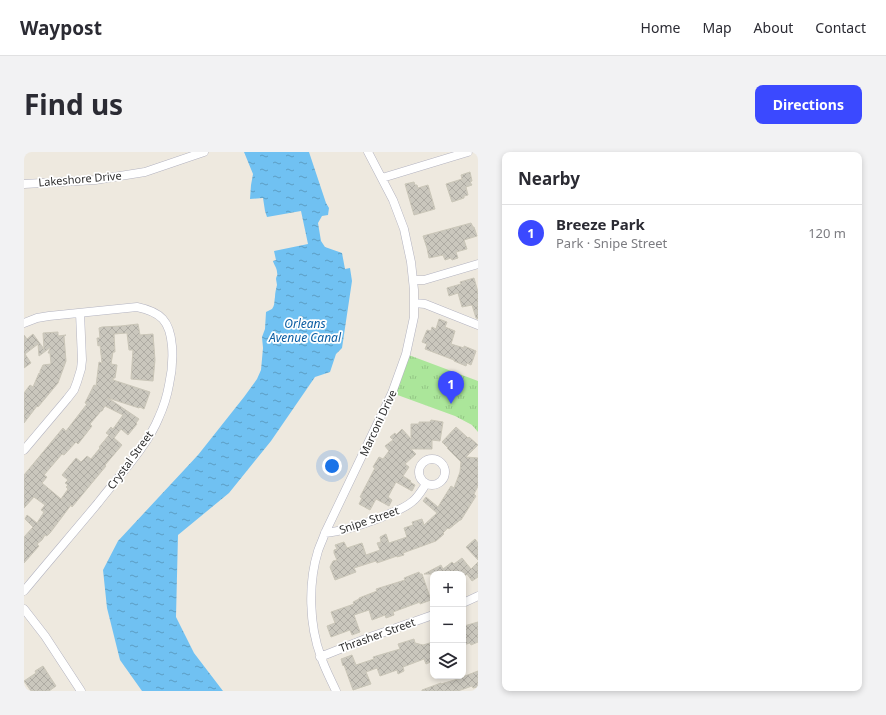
<!DOCTYPE html>
<meta charset="utf-8">
<style>
:root{--surface:#fff;--page:#f2f2f3;--text:#2b2b33;--muted:#7c7c81;--line:#e1e1e2;--accent:#3b49ff}
body{margin:0;font-family:"Noto Sans",sans-serif;background:var(--page);color:var(--text)}
.controls{position:absolute;right:12px;bottom:12px;display:grid;overflow:hidden;border-radius:8px;box-shadow:0 2px 6px #0003}
.controls button{width:36px;height:36px;display:grid;place-items:center;padding:0;border:0;border-bottom:1px solid var(--line);background:var(--surface);color:var(--text);font:20px sans-serif}
.you{position:absolute;left:308px;top:314px;width:14px;height:14px;margin:-10px;border:3px solid #fff;border-radius:50%;background:#1a73e8;box-shadow:0 0 0 6px #1a73e833}
.badge{display:grid;place-items:center;width:26px;height:26px;border-radius:50%;background:var(--accent);color:#fff;font-size:13px;font-weight:700}
.pin{position:absolute;translate:-50% -33px;filter:drop-shadow(0 1px 2px #0008)}
.pin::after{content:'';position:absolute;top:21px;width:14px;height:12px;background:inherit;clip-path:polygon(0 0,100% 0,50% 100%)}
.list{margin:0;padding:0;list-style:none}
h2{display:flex;justify-content:space-between;align-items:center;height:52px;margin:0;padding:0 16px;font-size:17px}
h2 small{font-size:13px;font-weight:400;color:var(--muted)}
.list li{display:grid;grid-template-columns:26px 1fr auto;gap:12px;align-items:center;box-sizing:border-box;height:56px;padding:0 16px;border-top:1px solid var(--line)}
.list b{display:block;font-size:15px;white-space:nowrap}
.list p{margin:0;font-size:13px;white-space:nowrap;color:var(--muted)}
.list em{font-size:13px;font-style:normal;color:var(--muted)}
.icon{flex:none;width:22px;height:22px;fill:none;stroke:currentColor;stroke-width:2;stroke-linecap:round;stroke-linejoin:round}
.map{position:relative;flex:none;width:454px;height:539px;overflow:hidden;border-radius:8px}
header{display:flex;align-items:center;gap:24px;box-sizing:border-box;height:56px;padding:0 20px;background:var(--surface);border-bottom:1px solid var(--line)}
header strong{font-size:19px}
nav{display:flex;gap:22px;margin-inline-start:auto;font-size:14px}
.intro{display:flex;align-items:center;justify-content:space-between;box-sizing:border-box;height:96px;padding:0 24px}
h1{margin:0;font-size:28px}
.button{padding:10px 18px;border-radius:8px;background:var(--accent);color:#fff;font-size:14px;font-weight:700}
main{display:flex;gap:24px;padding:0 24px}
aside{flex:1;background:var(--surface);border-radius:8px;box-shadow:0 2px 6px #0003}
.map>svg:first-child{display:block}
.park{fill:url(#park-tufts)}
.water{fill:url(#water-ripples)}
.building{fill:url(#building-cross-hatch);stroke:#cac6b8;fill-rule:evenodd}
.lines{fill:none;stroke-linecap:round;stroke-linejoin:round}
.minor-casing{stroke:#b3b3c0;stroke-width:9}
.minor{stroke:#fff;stroke-width:8}
.labels{text-anchor:middle;stroke-width:3.5;stroke-linejoin:round;paint-order:stroke}
.street-label{font-size:11px;fill:#2d2d2d;stroke:#fff}
.water-label{font-size:12px;font-style:italic;fill:#0a5da3;stroke:#fff}
</style>
<header>
<strong>Waypost</strong>
<nav><a>Home</a><a>Map</a><a>About</a><a>Contact</a></nav>
</header>
<div class="intro"><h1>Find us</h1><a class="button">Directions</a></div>
<main>
<div class="map">
<svg width="454" height="539" viewBox="0 0 454 539">
<defs>
<pattern id="park-tufts" width="24" height="20" patternUnits="userSpaceOnUse"><rect width="24" height="20" fill="#abe69a"/><path d="M3 7l-1-3M5 7V3M7 7l1-3M15 17l-1-3M17 17v-4M19 17l1-3" fill="none" stroke="#93c685"/></pattern>
<pattern id="water-ripples" width="26" height="14" patternUnits="userSpaceOnUse"><rect width="26" height="14" fill="#70c1f2"/><path d="M2 4q2-2 4 0t4 0M15 11q2-2 4 0t4 0" fill="none" stroke="#5c9dc4"/></pattern>
<pattern id="building-cross-hatch" width="8" height="8" patternUnits="userSpaceOnUse"><rect width="8" height="8" fill="#cac7bd"/><path d="M0 0l8 8M0 8l8-8" fill="none" stroke="#aeaba3"/></pattern>
</defs>
<rect width="100%" height="100%" fill="#eee9df"/>
<path class="park" d="M382,202L454,229V280L448,273L431,264L368,241Z"/>
<path class="water" d="M220,0H285L302,51L305,56L304,63L298,64L294,71L297,89L301,95L318,101L321,117L326,116L328,129L318,196L312,202L306,220L291,225L247,289L205,341L154,383L152,465L170,501L199,539H118L96,508L83,456L79,418L94,389L174,303L220,245L233,227L237,218L239,196L238,185L241,177L242,160L248,157C251,153 250,150 251,145C251,141 252,137 253,133C253,132 252,127 252,127C253,121 254,126 253,120C253,116 250,113 249,109L252,108L250,99L284,92L277,59L243,65L241,59L239,46L226,47L227,33L229,22Z"/>
<path class="building" d="M446,20L448,29L446,30L448,33L442,35L444,43L440,44V46L428,50L422,32L438,27L437,23Z
M390,30L391,33H393L394,36L404,33L411,57L390,63L381,32Z
M447,71L449,75H450L453,84L440,88L443,97L432,100L434,106L428,108L427,106L421,108L419,103L405,106L403,96L399,84Z
M450,126L454,140V167L452,166L448,153L438,155L434,141L425,144L423,136L437,132L436,130Z
M415,167L423,170L421,175L431,179L427,192L440,196V194L452,199L447,213L443,211L442,214L430,209V208L401,197L403,192L398,190L403,178L407,179L408,175L412,177Z
M114,172L116,183L129,182L131,208L129,229L107,227L109,198H105L103,181L90,182L91,200H89L87,212L93,213L91,226H89V228L126,240L120,257L116,255L115,256L84,246L115,267L112,271L113,272L104,283L97,277L90,286L98,293L81,313L82,314L48,355L47,353L26,381L23,384L21,383L18,388L13,392L15,394L0,411V385L9,375L1,367L3,363L13,371L20,360L17,358L21,353L10,345L0,356V323L39,276L42,279L63,252L61,251L70,233L72,234L75,210L78,211L76,193L74,194L73,186H76L75,176L78,175L97,174ZM81,254L99,263L89,277L87,275L82,281L85,283L75,295L76,296L67,307L63,304L57,310L52,306L38,323L44,328L41,331L44,333L42,335L44,337L37,347L18,331L23,325L20,323L38,302L40,303L52,290L54,292L68,274L66,272L77,259H78Z
M34,180V184L42,183L40,184L42,209L34,231L14,255L13,254L0,271V241L6,233L9,235L15,221L16,222V219L19,213L27,212L26,201H24L27,195L15,204L14,192L1,202L7,211L0,216V183L3,187L9,182L20,197L19,181Z
M407,268L419,270L416,289L408,288V297H387L392,302L381,312L385,315L379,324L387,329L386,330L391,333L388,339L372,330L364,345L368,348L365,354L352,347L346,358L335,352L338,346L336,345L351,316L349,315L355,305L359,307L365,299L361,294L369,288L366,285L371,281L372,283L378,277L387,287V272H395V270H406Z
M432,275L444,286L445,285L454,293L442,305L454,306V334L450,342L452,344L437,368H436L425,377L424,376L419,381L420,382L412,389L379,401L380,403L373,405V404L353,411L352,409L330,416L332,420L311,428L306,415L309,409L313,408L310,401V398L313,397L311,393L320,390L323,396L338,391L342,403L356,398L353,391L357,390L356,385L362,382L365,391L383,385L380,376L389,373L388,370L398,367L400,373L413,361L399,349L402,345L414,355L427,334L430,336L436,320L437,310L423,296H424L418,290Z
M451,387L454,391V408L442,395Z
M438,406L447,417L454,410V425L448,429L443,422L439,425V422H400L417,413L419,417L428,410L430,412Z
M395,420L396,422H398L407,448L396,452V450L369,460L370,463L362,466L361,463L348,468L345,458L330,463L336,480L328,483L326,478L307,485L303,474L311,471L307,460L330,452L329,450L335,447V446L353,439L352,437L381,428L380,426Z
M454,470V490L447,493L446,491L439,493V478H442L440,474Z
M390,487L391,491L399,493L409,490V509L402,512L400,507L379,515L380,519L374,522L373,518L356,524L353,516L342,520L347,532L329,538L320,513L319,514L317,507L328,503L332,513L350,507L349,505L376,497L374,492Z
M19,514L32,534L25,539H7L0,529L12,521L11,519Z
M454,519V535L449,536L448,534L434,539H398V538L417,531V532L434,527L433,524H441Z"/>
<g class="lines">
<g class="minor-casing">
<path id="minor" d="M358,26L444,0
M0,32L71,28L121,20L180,0
M389,128H400L454,112
M390,151L401,152L454,173
M0,171L13,166L25,164L113,155C137,160 146,169 148,194C149,207 148,220 145,233C143,244 140,254 135,265C123,295 94,325 74,351C49,381 24,410 0,439
M0,298L43,247L50,238L53,230L57,217L58,208L56,161
M395 320a13 13 0 1 1 26 0a13 13 0 1 1-26 0Z
M301,381C321,379 340,372 358,365C369,360 380,357 389,349C394,345 398,338 402,332
M439,451L454,444
M0,457L21,484L57,539
M296,505L349,484L409,463
M312,539C307,528 301,517 297,505C285,473 284,431 294,399C296,393 299,387 301,381L368,241L382,202L390,165V138L387,110L380,77L369,48L344,0"/>
</g>
<use href="#minor" class="minor"/>
</g>
<g class="labels">
<g class="street-label">
<text transform="translate(56 27) rotate(-5)" y="4">Lakeshore Drive</text>
<text transform="translate(354 271) rotate(-65)" y="4">Marconi Drive</text>
<text transform="translate(106 308) rotate(-54)" y="4">Crystal Street</text>
<text transform="translate(345 368) rotate(-19)" y="4">Snipe Street</text>
<text transform="translate(353 483) rotate(-20)" y="4">Thrasher Street</text>
</g>
<g class="water-label">
<text x="281" y="176">Orleans<tspan x="281" dy="14">Avenue Canal</tspan></text>
</g>
</g>
</svg>
<div class="controls">
<button>+</button>
<button>−</button>
<button><svg class="icon" aria-label="layers" viewBox="0 0 24 24"><path d="M12 4l9 5-9 5-9-5zM3 14l9 5 9-5"/></svg></button>
</div>
<div class="you"></div>
<div class="pin badge" style="left:427px;top:252px">1</div>
</div>
<aside>
<h2>Nearby<small></small></h2>
<ul class="list">
<li><span class="badge">1</span><div><b>Breeze Park</b><p>Park · Snipe Street</p></div><em>120 m</em></li>
</ul>
</aside>
</main>
